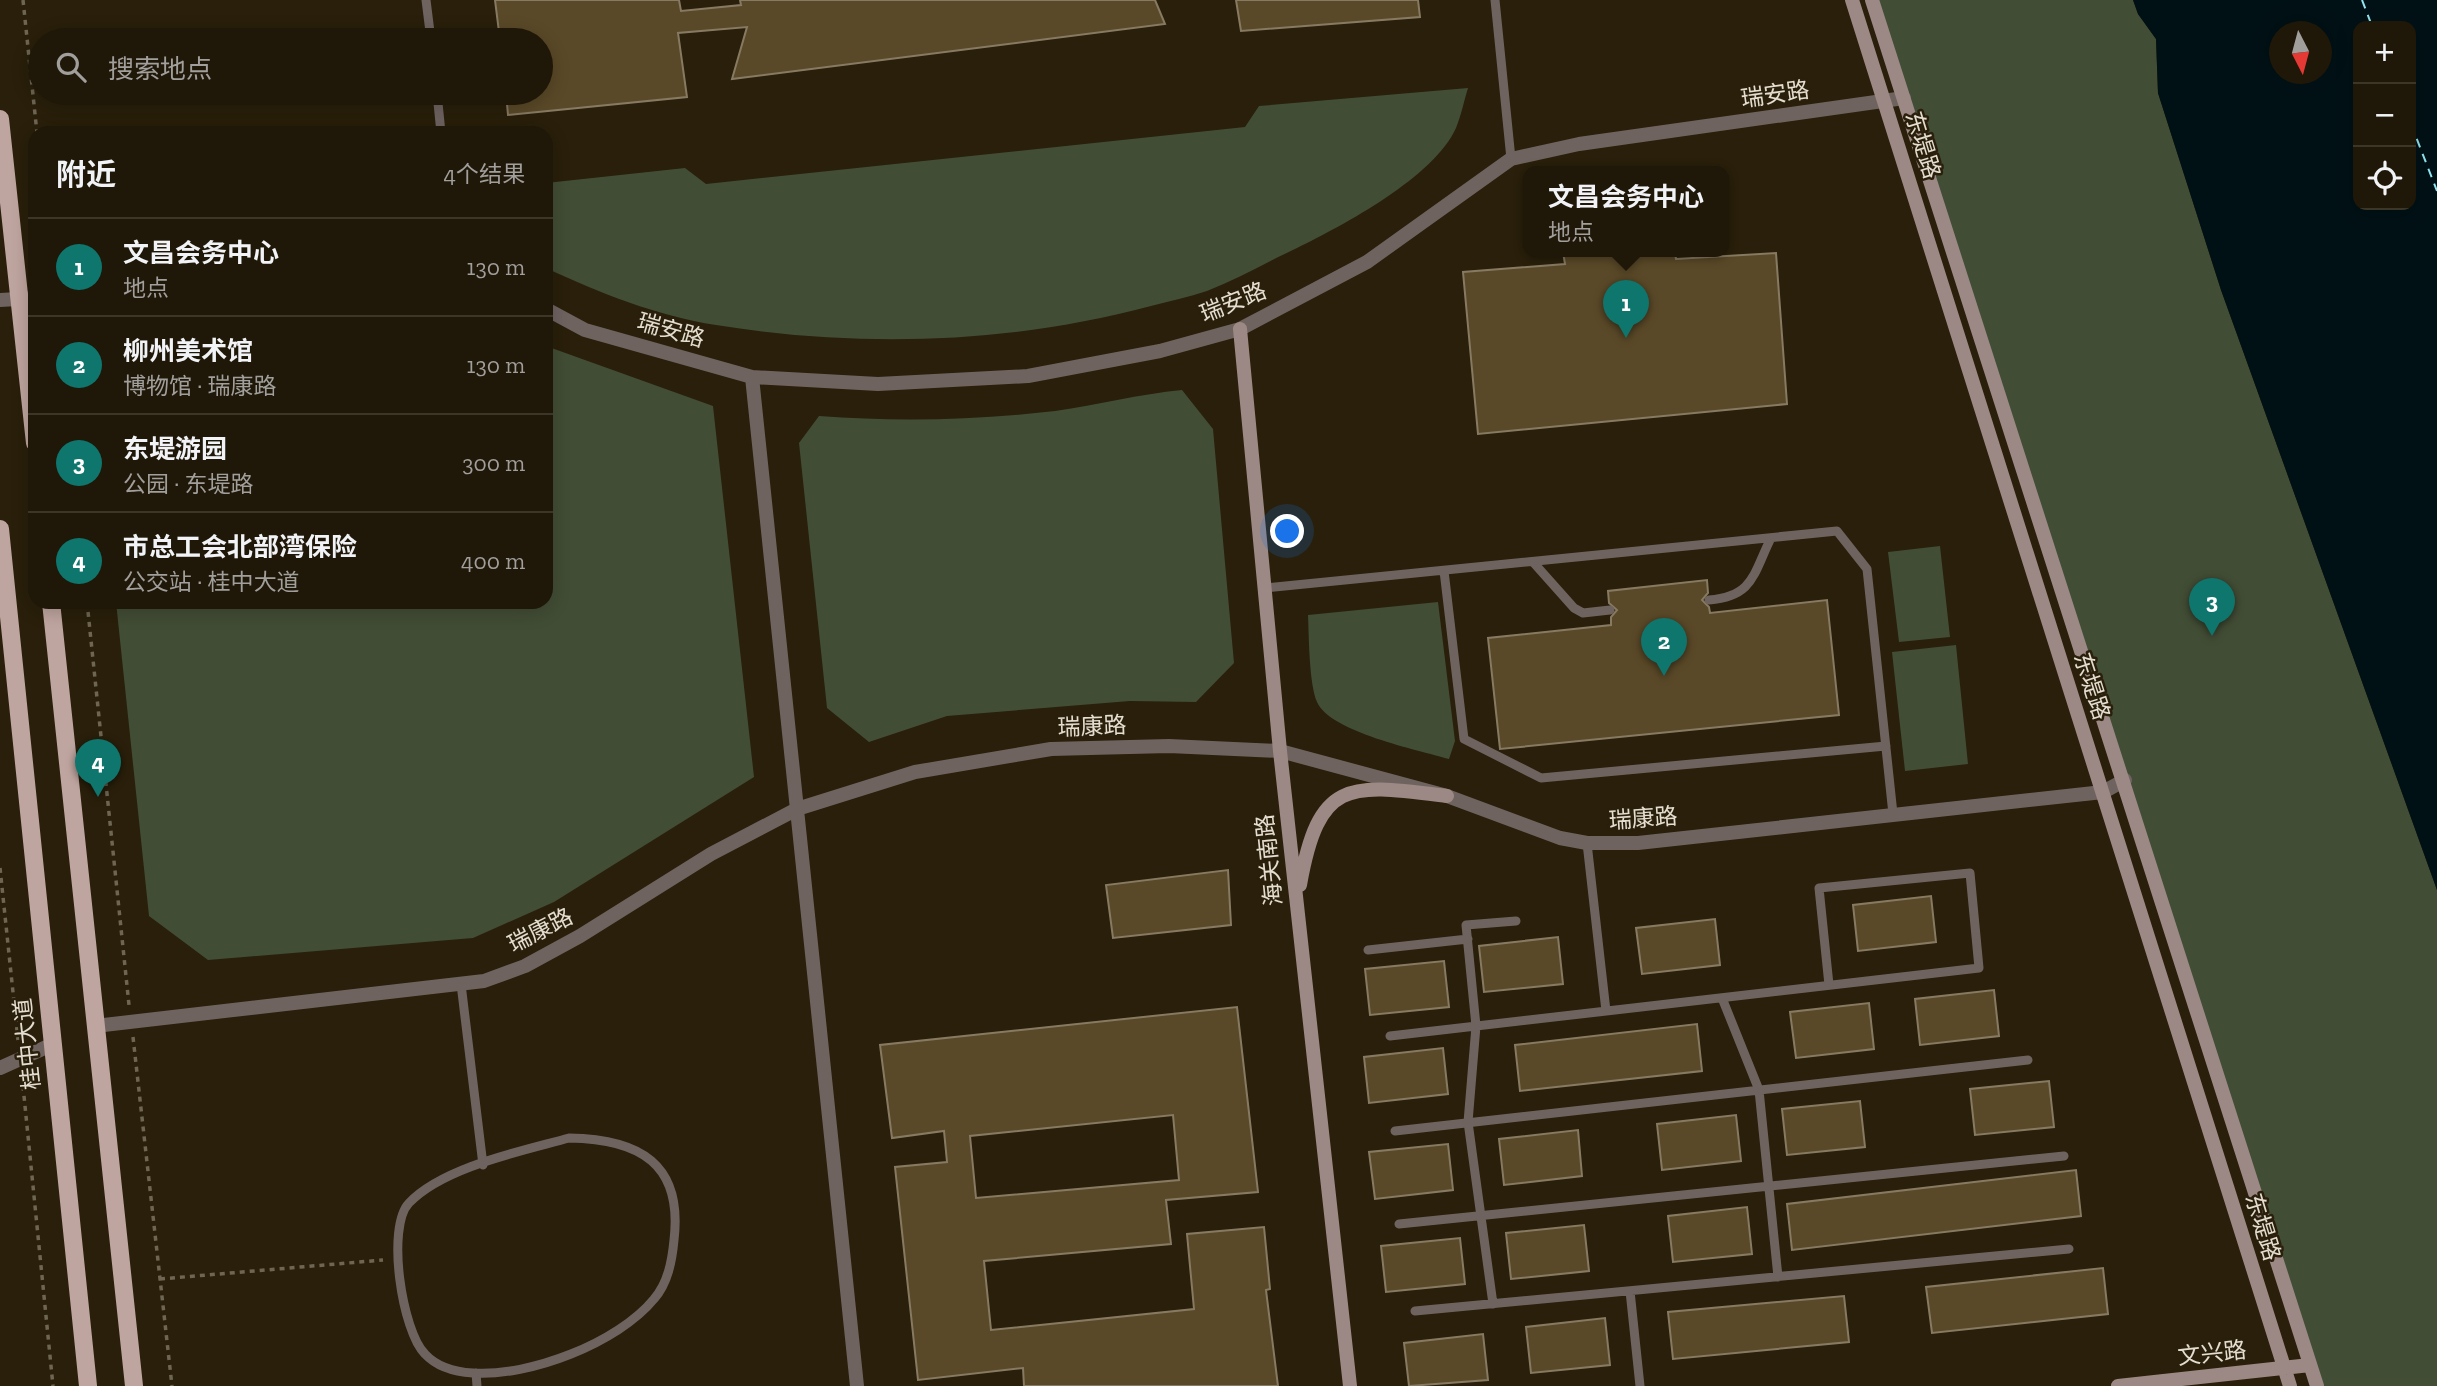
<!DOCTYPE html>
<html lang="zh">
<meta charset="utf-8">
<style>
:root{--surface:#1f1708;--page:#2c2416;--text:#f1f3f6;--muted:#a19f9c;--line:#3c3629;--accent:#0f766e}
body{margin:0;font-family:"Zilla Slab","Noto Sans SC",serif;background:var(--page);color:var(--text)}
.controls{position:absolute;right:21px;top:21px;display:grid;overflow:hidden;border-radius:14px;box-shadow:0 4px 18px #0003}
.controls button{width:63px;height:63px;display:grid;place-items:center;padding:0;border:0;border-bottom:2px solid var(--line);background:var(--surface);color:var(--text);font:35px sans-serif}
.compass{position:absolute;left:2269px;top:21px;width:63px;height:63px;border-radius:50%;background:var(--surface);box-shadow:0 4px 18px #0003;rotate:174deg}
.you{position:absolute;left:1288px;top:532px;width:24px;height:24px;margin:-18px;border:5px solid #fff;border-radius:50%;background:#1a73e8;box-shadow:0 0 0 10px #1a73e833}
.badge{display:grid;place-items:center;width:46px;height:46px;border-radius:50%;background:var(--accent);color:#fff;font-size:23px;font-weight:700}
.pin{position:absolute;translate:-50% -58px;filter:drop-shadow(0 2px 4px #0008)}
.pin::after{content:'';position:absolute;top:37px;width:24px;height:21px;background:inherit;clip-path:polygon(0 0,100% 0,50% 100%)}
.popup{position:absolute;left:1523px;top:166px;width:206px;height:91px;box-sizing:border-box;display:grid;place-content:center;border-radius:14px;background:var(--surface);filter:drop-shadow(0 2px 5px #0005);font-size:23px;white-space:nowrap;color:var(--muted)}
.popup b{font-size:26px;color:var(--text)}
.popup::after{content:'';position:absolute;left:50%;top:100%;margin-left:-14px;border:14px solid transparent;border-top-color:var(--surface)}
.list{margin:0;padding:0;list-style:none}
h2{display:flex;justify-content:space-between;align-items:center;height:91px;margin:0;padding:0 28px;font-size:30px}
h2 small{font-size:23px;font-weight:400;color:var(--muted)}
.list li{display:grid;grid-template-columns:46px 1fr auto;gap:21px;align-items:center;box-sizing:border-box;height:98px;padding:0 28px;border-top:2px solid var(--line)}
.list b{display:block;font-size:26px;white-space:nowrap}
.list p{margin:0;font-size:23px;white-space:nowrap;color:var(--muted)}
.list em{font-size:23px;font-style:normal;color:var(--muted)}
.icon{flex:none;width:38px;height:38px;fill:none;stroke:currentColor;stroke-width:2;stroke-linecap:round;stroke-linejoin:round}
.map{position:relative;flex:none;width:2437px;height:1386px;overflow:hidden}
.search{position:absolute;background:var(--surface);box-shadow:0 4px 18px #0003;left:28px;top:28px;width:525px;height:77px;display:flex;align-items:center;gap:18px;box-sizing:border-box;padding:0 24px;border-radius:38px;color:var(--muted);font-size:26px}
.panel{position:absolute;background:var(--surface);box-shadow:0 4px 18px #0003;left:28px;top:126px;width:525px;height:483px;border-radius:21px}
.map>svg:first-child{display:block}
.green{fill:#424d35}
.water{fill:#001115;fill-rule:evenodd}
.lines{fill:none;stroke-linecap:round;stroke-linejoin:round}
.ferry{stroke:#91e6f1;stroke-width:2;stroke-dasharray:9 7;stroke-linecap:butt}
.building{fill:#5a4928;stroke:#867a62;stroke-width:2;fill-rule:evenodd}
.path{stroke:#6e6553;stroke-width:3.5;stroke-dasharray:5 5;stroke-linecap:butt}
.lane{stroke:#6f6360;stroke-width:9}
.street{stroke:#6f6360;stroke-width:14}
.secondary{stroke:#9c8884;stroke-width:14}
.primary{stroke:#bfa59f;stroke-width:18}
.labels{text-anchor:middle;stroke-width:5;stroke-linejoin:round;paint-order:stroke}
.street-label{font-size:23px;fill:#e4ddd0;stroke:#291f0a}
</style>
<div class="map">
<svg width="2437" height="1386" viewBox="0 0 2437 1386">
<rect width="100%" height="100%" fill="#291f0a"/>
<path class="green" d="M1872,0H2133L2138,14L2156,39L2158,93L2221,290L2437,890V1386H2317Z
M1468,88C1464,101 1461,116 1456,128C1434,177 1344,225 1297,248C1267,262 1238,279 1207,291C1189,297 1169,301 1151,306C1009,344 860,348 716,325C657,316 600,293 546,268V183L685,168L706,184L1245,127L1259,106Z
M546,346L713,406L754,777L554,902L473,938L208,960L149,916L116,602H546Z
M1182,390L1213,429L1234,663L1196,702L1130,701L947,716L869,742L827,708L799,443L819,416C899,422 976,420 1055,411C1098,405 1139,394 1182,390Z
M1940,546L1950,637L1899,642L1888,552Z
M1438,602L1455,741L1449,759C1418,750 1330,732 1317,702C1309,683 1309,637 1308,615Z
M1956,645L1968,764L1905,771L1892,652Z"/>
<path class="water" d="M2133,0H2437V890L2221,290L2158,93L2156,39L2138,14ZM2358,26H2411V205H2358ZM2280,32H2322V74H2280Z"/>
<g class="lines">
<path class="ferry" d="M2362,0L2372,26
M2411,124L2437,191"/>
</g>
<path class="building" d="M495,0H679L681,11L741,5L740,0H1155L1165,24L732,79L747,27L678,33L687,97L508,115L506,93H541V40H500Z
M1236,0H1418L1420,17L1241,31Z
M1563,252H1675L1676,259L1776,253L1787,404L1478,434L1463,272L1565,264Z
M1707,580L1708,593L1702,600L1709,607L1710,613L1827,600L1839,715L1500,749L1488,638L1611,625V617L1617,610L1609,603L1608,591Z
M1228,870L1231,925L1113,938L1106,885Z
M1931,896L1936,942L1858,951L1853,905Z
M1715,919L1720,965L1642,974L1636,928Z
M1558,937L1563,984L1484,992L1479,946Z
M1444,961L1449,1007L1370,1015L1365,969Z
M1994,990L1999,1036L1920,1045L1915,999Z
M1869,1003L1874,1049L1796,1058L1790,1012Z
M1237,1007L1258,1192L1166,1200L1171,1244L984,1261L991,1330L1194,1309L1187,1234L1264,1227L1270,1289L1266,1290L1278,1386H1024L1023,1368L918,1380L895,1167L947,1162L944,1131L892,1138L880,1045ZM1173,1115L1179,1180L976,1198L970,1136Z
M1697,1024L1702,1071L1520,1091L1515,1045Z
M1443,1048L1448,1094L1369,1103L1364,1057Z
M2049,1081L2054,1127L1975,1135L1970,1089Z
M1860,1101L1865,1147L1787,1155L1782,1109Z
M1736,1115L1741,1161L1662,1170L1657,1124Z
M1578,1130L1582,1176L1504,1185L1499,1139Z
M1448,1144L1453,1190L1375,1199L1369,1152Z
M2076,1170L2081,1216L1792,1250L1787,1204Z
M1747,1207L1752,1254L1673,1262L1668,1216Z
M1584,1225L1589,1271L1511,1279L1506,1233Z
M1460,1238L1465,1284L1386,1292L1381,1246Z
M2103,1268L2108,1314L1932,1333L1926,1287Z
M1844,1296L1849,1342L1673,1359L1668,1312Z
M1605,1318L1610,1365L1531,1373L1526,1327Z
M1483,1334L1488,1380L1409,1386L1404,1343Z"/>
<g class="lines">
<path class="path" d="M23,0L37,133
M87,602L129,1005
M0,868L18,1040
M133,1037L172,1386
M22,1076L53,1386
M160,1279L383,1260"/>
<path class="lane" d="M426,0L431,40
M1495,0L1511,159
M437,93L441,133
M1533,562L1574,608L1583,613L1610,610
M1444,571L1464,739L1541,778L1886,746
M1265,588L1837,531L1867,569L1893,814
M1709,600C1754,596 1753,574 1771,538
M1587,843L1606,1011
M1368,950L1468,939
M461,984L483,1165
M1722,998L1759,1090L1778,1277
M1390,1036L1979,968L1970,873L1819,888L1829,985
M1395,1131L2028,1060
M569,1138C640,1139 683,1164 674,1240C672,1261 668,1283 654,1299C618,1343 529,1377 473,1373C456,1372 437,1367 425,1354C402,1331 386,1227 409,1203C443,1167 522,1151 569,1138Z
M1399,1224L2064,1156
M1630,1291L1640,1386
M1493,1304L1468,1122L1476,1026L1466,925L1516,921
M1415,1311L2069,1249
M476,1373L477,1386"/>
<path class="street" d="M0,300L35,298
M546,309L585,330L752,377L878,384L1028,376L1160,351L1240,329L1367,262L1511,159L1579,144L1904,98
M752,377L857,1386
M95,1026L484,981L525,966L580,936L711,854L797,809L915,772L1051,749L1169,746L1280,751L1447,796L1560,838L1587,843H1638L2103,792L2125,780
M0,1068L51,1045"/>
<path class="secondary" d="M1852,0L2290,1386
M1872,0L2317,1386
M1240,329L1280,751L1350,1386
M1300,885C1319,777 1350,784 1447,796
M2118,1386L2310,1365"/>
<path class="primary" d="M0,119L35,443
M0,529L88,1386
M51,602L134,1386"/>
</g>
<g class="labels">
<g class="street-label">
<text transform="translate(1775 94) rotate(-8)" y="8">瑞安路</text>
<text transform="translate(1923 145) rotate(73)" y="8">东堤路</text>
<text transform="translate(1233 302) rotate(-22)" y="8">瑞安路</text>
<text transform="translate(671 330) rotate(16)" y="8">瑞安路</text>
<text transform="translate(2092 686) rotate(72)" y="8">东堤路</text>
<text transform="translate(1092 726) rotate(-2)" y="8">瑞康路</text>
<text transform="translate(1643 818) rotate(-4)" y="8">瑞康路</text>
<text transform="translate(1269 860) rotate(-96)" y="8">海关南路</text>
<text transform="translate(540 930) rotate(-27)" y="8">瑞康路</text>
<text transform="translate(27 1044) rotate(-96)" y="8">桂中大道</text>
<text transform="translate(2263 1227) rotate(73)" y="8">东堤路</text>
<text transform="translate(2212 1353) rotate(-6)" y="8">文兴路</text>
</g>
</g>
</svg>
<div class="controls">
<button>+</button>
<button>−</button>
<button><svg class="icon" aria-label="locate" viewBox="0 0 24 24"><circle cx="12" cy="12" r="6"/><path d="M12 2v4M12 18v4M2 12h4M18 12h4"/></svg></button>
</div>
<svg class="compass" viewBox="-18 -18 36 36"><path d="M0-13l5 13h-10z" fill="#e53935"/><path d="M0 13l5-13h-10z" fill="#a19f9c"/></svg>
<div class="you"></div>
<div class="pin badge" style="left:1626px;top:338px">1</div>
<div class="popup"><b>文昌会务中心</b>地点</div>
<div class="pin badge" style="left:1664px;top:676px">2</div>
<div class="pin badge" style="left:2212px;top:636px">3</div>
<div class="pin badge" style="left:98px;top:797px">4</div>
<div class="search"><svg class="icon" aria-label="search" viewBox="0 0 24 24"><circle cx="10" cy="10" r="6"/><path d="M15 15l6 6"/></svg>搜索地点</div>
<section class="panel">
<h2>附近<small>4个结果</small></h2>
<ul class="list">
<li><span class="badge">1</span><div><b>文昌会务中心</b><p>地点</p></div><em>130 m</em></li>
<li><span class="badge">2</span><div><b>柳州美术馆</b><p>博物馆 · 瑞康路</p></div><em>130 m</em></li>
<li><span class="badge">3</span><div><b>东堤游园</b><p>公园 · 东堤路</p></div><em>300 m</em></li>
<li><span class="badge">4</span><div><b>市总工会北部湾保险</b><p>公交站 · 桂中大道</p></div><em>400 m</em></li>
</ul>
</section>
</div>
